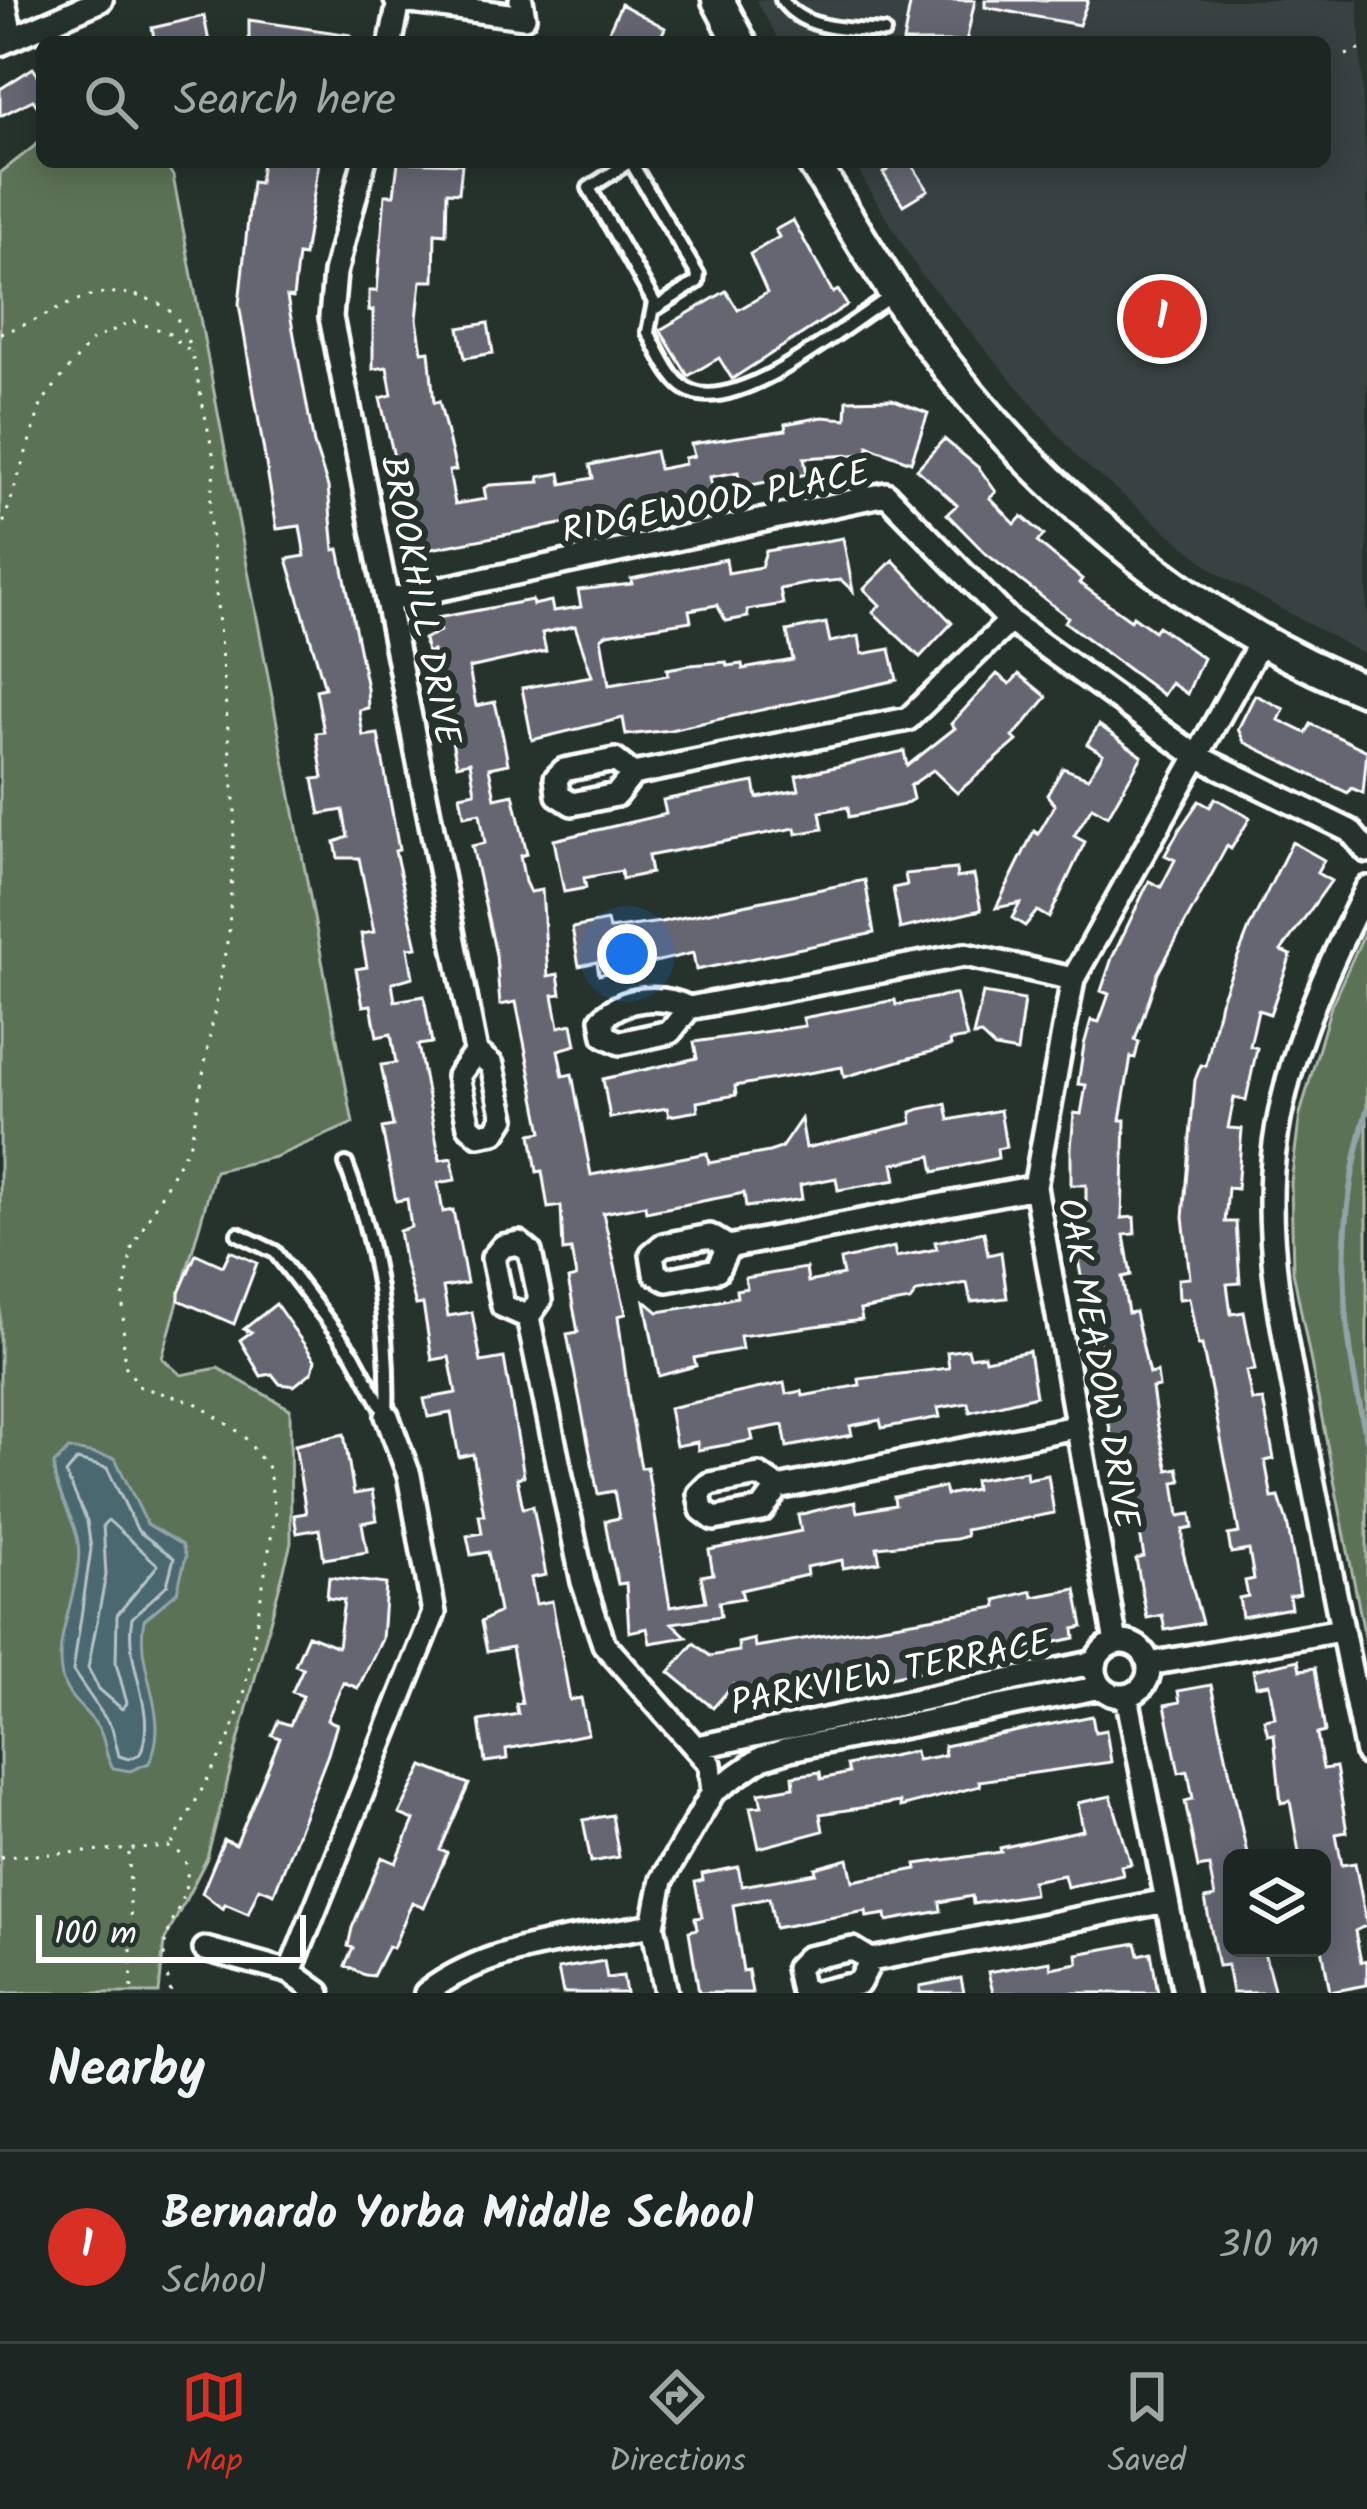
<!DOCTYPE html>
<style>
:root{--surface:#1c2622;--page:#29322f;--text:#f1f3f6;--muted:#a0a5a5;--line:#3a4340;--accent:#d93025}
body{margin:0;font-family:Kalam,sans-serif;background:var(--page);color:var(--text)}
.controls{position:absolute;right:36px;bottom:36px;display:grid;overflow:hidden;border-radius:18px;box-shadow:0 6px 30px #0003}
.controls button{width:108px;height:108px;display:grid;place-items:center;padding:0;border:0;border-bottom:3px solid var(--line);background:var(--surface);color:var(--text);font:60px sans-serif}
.scale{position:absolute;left:36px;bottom:30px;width:270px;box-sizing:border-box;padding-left:12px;border:6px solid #fff;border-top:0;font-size:33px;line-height:42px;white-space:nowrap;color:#fff;-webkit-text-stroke:9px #26332d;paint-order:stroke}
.you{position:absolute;left:627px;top:954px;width:42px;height:42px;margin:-30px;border:9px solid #fff;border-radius:50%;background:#1a73e8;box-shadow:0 0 0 18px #1a73e833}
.badge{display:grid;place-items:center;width:78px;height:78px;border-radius:50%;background:var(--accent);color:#fff;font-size:39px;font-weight:700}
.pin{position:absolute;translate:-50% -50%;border:6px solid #fff;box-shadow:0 3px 12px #0006}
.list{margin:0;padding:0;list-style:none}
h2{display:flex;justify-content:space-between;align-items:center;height:156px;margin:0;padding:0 48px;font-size:51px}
h2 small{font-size:39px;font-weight:400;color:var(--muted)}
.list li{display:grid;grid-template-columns:78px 1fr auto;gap:36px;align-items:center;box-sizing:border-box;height:192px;padding:0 48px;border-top:3px solid var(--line)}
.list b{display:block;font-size:45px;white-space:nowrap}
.list p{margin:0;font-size:39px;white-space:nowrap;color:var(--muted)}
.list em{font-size:39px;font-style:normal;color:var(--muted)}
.icon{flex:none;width:66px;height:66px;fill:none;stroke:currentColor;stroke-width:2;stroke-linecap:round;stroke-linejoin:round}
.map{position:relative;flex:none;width:1367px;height:1993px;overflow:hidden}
.search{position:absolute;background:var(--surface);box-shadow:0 6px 30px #0003;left:36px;right:36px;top:36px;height:132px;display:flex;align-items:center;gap:30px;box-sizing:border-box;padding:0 42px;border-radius:18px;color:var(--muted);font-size:45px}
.sheet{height:348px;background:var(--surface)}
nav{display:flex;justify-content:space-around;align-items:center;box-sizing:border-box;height:168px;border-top:3px solid var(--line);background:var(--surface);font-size:33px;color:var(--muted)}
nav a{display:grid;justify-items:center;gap:6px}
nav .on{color:var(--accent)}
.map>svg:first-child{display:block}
.built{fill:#394242}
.green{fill:#5b7256;stroke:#adb8aa;stroke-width:3}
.water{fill:#496870;stroke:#92a4a9;stroke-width:3}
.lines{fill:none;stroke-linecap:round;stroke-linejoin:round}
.shore{stroke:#b6c3c6;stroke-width:3}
.stream{stroke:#92a4a9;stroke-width:6}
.building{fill:#666673;stroke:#fff;stroke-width:3}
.service-casing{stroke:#fff;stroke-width:20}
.minor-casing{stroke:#fff;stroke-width:30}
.secondary-casing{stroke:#fff;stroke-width:39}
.path{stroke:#fff;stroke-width:3;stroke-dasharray:3 9;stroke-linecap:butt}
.service{stroke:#26332d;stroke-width:10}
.minor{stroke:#26332d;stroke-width:21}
.secondary{stroke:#26332d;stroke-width:30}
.labels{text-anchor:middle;stroke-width:12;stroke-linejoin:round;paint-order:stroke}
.street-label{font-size:36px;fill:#fff;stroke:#26332d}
</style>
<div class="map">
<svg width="1367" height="1993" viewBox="0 0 1367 1993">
<rect width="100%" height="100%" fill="#26332d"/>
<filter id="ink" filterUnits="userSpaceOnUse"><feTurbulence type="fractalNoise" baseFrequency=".00833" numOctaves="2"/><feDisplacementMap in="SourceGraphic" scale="24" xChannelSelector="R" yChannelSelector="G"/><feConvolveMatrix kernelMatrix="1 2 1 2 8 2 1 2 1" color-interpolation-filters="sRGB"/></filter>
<g filter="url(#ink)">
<path class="built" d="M756,0H1358L1367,190V656L1217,573L1080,460L920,273L853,162H1325V42H780Z"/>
<path class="green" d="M42,140V162H164L173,176L353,1123L275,1157L215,1171L162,1358L181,1375L218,1368L290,1409L291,1543L207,1858L164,1942L159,1993H0V173Z
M1367,927V1648L1293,1271L1291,1182L1300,1114L1331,1006Z"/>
<path class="water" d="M69,1449L115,1458L147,1524L182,1545L186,1556L177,1592L144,1620C134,1669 173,1716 149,1763L130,1771L113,1768C105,1757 106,1745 101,1733C92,1713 70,1703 63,1681C50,1637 84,1588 78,1543C75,1516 53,1492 54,1464Z"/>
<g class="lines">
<path class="shore" d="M77,1460L107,1468L138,1531L174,1558L167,1585L132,1618C123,1664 159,1710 140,1754L129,1759L119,1756L112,1728L73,1671L91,1549L87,1521L66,1474Z
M108,1520L158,1565L117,1615L116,1663L127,1703L122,1709L99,1689L88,1668L106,1575L103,1525Z"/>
<path class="stream" d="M1367,1110C1334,1226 1340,1323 1367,1440"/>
</g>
<path class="building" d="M911,0H975L966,42H903Z
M985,0H1088L1079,25L985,7Z
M621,4L665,28L659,41L649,36L646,42H604Z
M204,16L209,42H155L152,28Z
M249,20L351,35V42H249Z
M33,68L42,81V113L33,100L0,116V89Z
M262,162H319L304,256L298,255L293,298L287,297L314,444L328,487L334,550L339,549L367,688L368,708L359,710L363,736L378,734L399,850L395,851L417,947L408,948L413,977L392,983L395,1001L424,996L432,1043L418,1045L440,1160L452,1158L455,1180L438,1183L443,1212L453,1210L467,1283L443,1287L448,1316L472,1312L481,1362L504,1358L524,1476L517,1478L523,1508L533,1506L546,1575L531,1578L536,1604L552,1601L570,1700L581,1698L588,1734L506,1749L507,1759L485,1762L479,1721L518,1714L516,1704L522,1703L512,1647L487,1652L481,1622L499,1612L488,1552L471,1555L467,1536L482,1533L479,1515H484L473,1454L459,1457L451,1413L428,1417L424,1399L456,1393L449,1357L432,1360L423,1304L416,1305L404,1260L399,1231L411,1227L407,1199L396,1201L382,1128L393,1126L381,1065L396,1063L391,1034L377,1037L371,1005L363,1006L356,969L367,967L361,934L374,932L359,858H338L335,842L348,837L343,810L320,814L313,779L323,778L316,733L324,732L316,690L325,688L287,559L305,556L300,526L277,529L239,304L252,182L259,183Z
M398,162L462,164L459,193L447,192L446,234L435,233L434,281H421L417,319L422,352L429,351L434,403L439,401L456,470L449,471L455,504L486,499L484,488L490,485L540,482L539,477L560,473L562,484L593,478L590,465L655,451L659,469L685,464L684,458L694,456L691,444L786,430L785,424L822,417L846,419L847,400L892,399L928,413L911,462L868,446L867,454L804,458L807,474L741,487L738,472L710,477L713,493L587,519L421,551L418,535L399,538V504L405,503L380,398L392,395L387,367L373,369V310L369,311V291H377L385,195H394Z
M900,162H910L928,190L903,205L883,173Z
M793,220L833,293L838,290L847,305L732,379L719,358L688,376L660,330L726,291L738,310L767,293L750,254L779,237L775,230Z
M488,323L493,353L465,358L459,328Z
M944,439L979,468L996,492L990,498L1015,524L1022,516L1044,535L1037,542L1082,579L1079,583L1131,620L1133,616L1154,631L1158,626L1203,658L1187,694L1171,683L1163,695L1065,622L1068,617L985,553L947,514L957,505L917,469Z
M843,538L853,591L841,580L811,583L780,589L783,604L747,610L748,617L726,621L717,605L689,610L691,621L607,634L601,638L609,685L668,675L667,669L690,665L726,662L727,666L742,664L743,669L793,660L787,631L826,623L830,642L859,636L862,654L890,649L897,680L670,730L626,735L623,718L532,740L522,688L592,676L575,626L542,633L546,651L469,668L476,706L495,702L503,737L508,764L489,768L495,798L513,794L527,854L520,856L525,882L530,892L542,890L548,976L558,974L561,994L553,995L559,1027L572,1024L576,1045L558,1050L563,1076L572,1074L591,1175L707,1153L709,1163L769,1152L781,1148L801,1119L806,1148L912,1123L911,1112L920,1109L946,1104L949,1120L1000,1110L1006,1147L997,1149L998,1158L934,1172L931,1156L893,1164L896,1180L838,1190L836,1178L800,1185L802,1199L777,1203L746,1207L744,1193L646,1212L645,1205L603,1213L626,1314L618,1316L630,1408L641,1468L647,1467L670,1607L706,1601L701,1576L713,1574L709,1550L801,1531L798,1515L830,1507L855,1502L857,1512L895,1505L894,1497L944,1487L946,1495L975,1489L974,1480L1026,1471L1027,1479L1048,1475L1054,1513L965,1530L966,1536L956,1539L877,1547L880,1562L843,1568L842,1560L806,1567L807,1575L741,1590L743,1598L719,1602L721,1616L672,1623L687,1637L650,1643L647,1628L629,1632L626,1583L618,1584L610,1549L605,1521L619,1518L614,1491L598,1494L567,1334L578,1332L568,1279L576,1277L571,1250L563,1251L561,1206L548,1208L542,1171L537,1172L531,1134L542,1132L516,1002L500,1005L496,955L472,846L485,843L480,813L464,816L460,795L475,792L470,762L457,765L433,651L427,653L424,639L440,631L437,618L532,600L533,605L551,601L553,611L581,607L578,590L632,584L631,579L726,559L728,573L761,567L766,551Z
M893,560L952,623L920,657L873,612L880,605L864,589Z
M997,674L1010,684L1019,674L1047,697L1013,737L1017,741L957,793L933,770L910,786L913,799L903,805L849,817L848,807L820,812L823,829L796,834L795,828L648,856L651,873L622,879L621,871L584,878L586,888L564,892L554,840L666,814L663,800L733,786L754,782L757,798L799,790L796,776L904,751L907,766L955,728L951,724Z
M1255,695L1284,709L1279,720L1306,733L1311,724L1367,751L1363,793L1351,788L1348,793L1244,742L1238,729Z
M1099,725L1142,756L1108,816L1092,807L1074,836L1085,842L1049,918L1037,911L1025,926L1012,918L1020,903L996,908L1034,831L1038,834L1055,805L1047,795L1063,768L1088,778L1103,754L1087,744Z
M1215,798L1250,818L1231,849L1227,846L1158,973L1135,1040L1139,1042L1135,1058L1131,1057L1120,1120H1125L1122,1218L1134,1217L1135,1234L1124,1235L1131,1275L1122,1277L1128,1313L1135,1312L1149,1374L1157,1372L1159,1387L1152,1388L1157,1423L1168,1470L1178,1468L1181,1481L1174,1482L1179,1516L1191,1514L1193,1528L1183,1530V1552L1202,1623L1165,1630L1162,1615L1147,1618L1136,1559L1144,1557L1139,1528L1130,1530L1120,1483L1097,1361L1104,1360L1099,1332L1092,1333L1074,1239L1072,1213L1086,1212V1185H1071V1148L1074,1113L1081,1114L1086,1085L1078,1084L1084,1045L1091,1020L1099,1022L1109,994L1101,991L1112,958L1149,881L1161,887L1175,860L1165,855L1179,830L1199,801L1210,807Z
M1292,842L1324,860L1317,873L1331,881L1281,951L1291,955L1270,1014L1258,1010L1250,1046L1257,1048L1246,1100L1234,1098L1228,1128L1242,1129L1237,1189L1228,1188L1225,1222H1236L1240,1283L1227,1284L1231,1314L1244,1312L1255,1370L1246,1371L1252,1401L1263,1400L1274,1459L1265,1461L1272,1498L1279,1497L1287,1522L1300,1594L1289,1596L1291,1608L1242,1617L1239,1598L1248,1596L1245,1581L1254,1579L1249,1550L1231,1553L1228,1535L1239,1533L1229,1479L1202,1345H1198L1189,1298L1179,1299L1178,1279L1190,1278L1183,1217L1195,1080L1201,1065L1206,1066L1220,1002L1250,926Z
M956,869L957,878L974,875L981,910L900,929L893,888L907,885L905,874Z
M865,880L874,933L696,970L693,953L599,975L597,962L579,966L572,928L607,921L609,929L661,922Z
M983,993L1024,1000L1017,1052L995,1048L981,1035L973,1036Z
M956,994L967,1038L950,1041L951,1046L844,1077L842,1067L735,1086L736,1095L697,1102L698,1111L669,1116L667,1108L610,1118L603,1079L697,1058L694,1042L805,1026L803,1018L895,1000L896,1005Z
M984,1232L988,1255L1001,1252L1007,1298L971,1302L967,1283L917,1292L910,1301L860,1310L862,1320L740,1336L742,1349L694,1358L696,1366L659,1376L645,1301L658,1312L696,1306L737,1297L736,1290L747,1288L745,1278L806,1268L808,1282L843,1275L840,1260L894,1247L896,1257L937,1249L935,1242Z
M230,1251L257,1263L234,1324L179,1300V1293L196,1254L223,1266Z
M276,1304L315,1360L312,1372L294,1386L280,1384L272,1374L261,1376L240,1340L251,1332L244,1329Z
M968,1349L970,1357L984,1355L985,1360L1029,1351L1036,1396L970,1412L968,1403L938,1408L940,1417L882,1428L880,1420L850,1426L852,1435L787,1447L783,1425L751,1431L753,1440L698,1450L697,1442L676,1446L669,1408L784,1383L786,1394L802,1391L803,1396L860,1385L859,1379L949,1368L947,1352Z
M344,1434L354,1494L372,1491L377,1520L362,1523L367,1552L324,1559L319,1529L297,1533L294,1515L306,1513L295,1445Z
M329,1577L386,1584L382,1639L358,1688L343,1682L327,1720L337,1724L328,1754L274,1894L259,1888L248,1914L225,1904L223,1909L202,1893L224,1840L236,1845L280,1738L272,1735L278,1721L290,1725L303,1696L292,1692L303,1668L295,1665L308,1635L338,1647L344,1600L327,1598Z
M1076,1589L1083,1627L1074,1629L1075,1638L867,1682L845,1686L843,1677L809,1682L810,1691L737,1705L733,1685L713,1708L669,1672L694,1643L710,1656L739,1651L738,1643L754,1639L755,1647L997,1607L996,1600L1032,1591L1033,1597Z
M1298,1660L1300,1670L1315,1668L1325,1732L1317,1734L1323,1769L1336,1767L1347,1832L1336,1834L1342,1865L1355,1863L1367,1925L1355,1931L1361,1962L1367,1961V1985L1330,1992L1322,1948V1858H1300L1290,1801L1281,1803L1274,1734L1268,1735L1264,1719L1275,1717L1269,1684L1256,1686L1253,1670Z
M1211,1685L1248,1858H1232V1948H1263L1275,1993H1232L1227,1965L1218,1966L1205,1899L1215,1897L1209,1866L1198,1868L1185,1801L1193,1799L1188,1771L1179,1773L1165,1705L1180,1702L1178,1691Z
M1092,1716L1095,1732L1106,1730L1111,1762L979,1781L980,1786L900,1807V1802L820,1814L823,1831L759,1848L750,1807L762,1806L759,1793L794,1787L793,1776L820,1772L821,1779L849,1773L847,1765L915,1751L917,1760L945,1755L944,1746Z
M423,1766L469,1784L440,1850L447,1853L424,1907L412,1902L393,1948L388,1946L373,1976L365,1975L345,1966L353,1948L348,1946L352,1928L382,1857L396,1863L414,1820L399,1814Z
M1111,1796L1131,1864L1121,1866L1123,1875L1067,1887L1064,1875L1032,1881L1034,1894L973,1904L972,1896L940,1902L941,1911L887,1921L886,1914L867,1917L866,1911L775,1928L769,1898L733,1905L743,1971L748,1970L752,1993H699L689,1931L697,1929L695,1918L702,1917L695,1882L703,1880L702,1874L738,1867L742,1886L816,1873L815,1868L848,1859L853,1881L917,1869L916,1864L1001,1852L1000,1848L1083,1830L1078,1803Z
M612,1815L619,1857L591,1862L583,1820Z
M1136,1943L1139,1955L1151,1952L1158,1993H993L988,1972L1050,1961L1051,1968L1078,1963L1077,1954Z
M604,1961L607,1978L623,1976L626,1993H563L558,1969Z
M961,1978L964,1993H920V1986Z"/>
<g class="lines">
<g class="service-casing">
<path id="service" d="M782,0C803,31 850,29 884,32
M629,162L589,188L654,302L648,332C659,351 671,384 692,392C742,412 850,322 893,295
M631,162L698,275L697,282L656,308
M346,1164C376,1241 390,1334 387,1416
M238,1234L275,1252L353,1354L385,1413"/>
</g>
<g class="minor-casing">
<path id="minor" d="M4,0L11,36
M396,0L524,17L521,0
M391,42L399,1
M0,44L101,0
M364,162L335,273L331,317L476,1052L492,1065L504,1118L495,1132L479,1135L469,1126L458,1076L476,1052
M389,600L886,494L1010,621L1195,755L1350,831L1367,851
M633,774L616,795L572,804L558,795L556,778L564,770L615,760L633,774L908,719L1010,621
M1367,888C1322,978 1280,1069 1272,1171C1266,1258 1287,1348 1303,1433C1324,1540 1345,1647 1367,1754
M689,1008L670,1032L620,1043L605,1036L602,1019C625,996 662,995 689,1008L965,955L1073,979
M728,1247L717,1270L667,1280L655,1273L652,1254L663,1245L710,1236L728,1247L1035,1187
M528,1317L503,1306L493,1258L503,1246L519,1243L530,1252L540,1300L528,1317L583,1582L604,1644L710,1764L713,1792L662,1880L653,1925L666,1993
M778,1488L762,1510L714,1519L702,1510L699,1494L709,1484L759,1475L778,1488L1075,1427
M1095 1669a27 27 0 1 1 54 0a27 27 0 1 1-54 0Z
M1116,1643L1035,1187L1073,979L1261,641
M1149,1664L1341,1630
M1127,1696L1185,1993
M698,1747L1096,1662
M713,1792L762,1758L790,1749L1101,1687
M205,1949L290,1972L319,1993
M290,1972L434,1613L409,1475L387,1416
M426,1993C490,1944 575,1940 653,1925
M811,1993L801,1987L797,1968L807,1958L853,1949L871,1960L1166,1901
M816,1993L859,1983L871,1960"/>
</g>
<g class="secondary-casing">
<path id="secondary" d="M718,0L740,42
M813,162C847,216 880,273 916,325C1026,480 1190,621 1367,691"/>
</g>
<path class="path" d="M1346,55L1367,47
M0,333C60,317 88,275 153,301C176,310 185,328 191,352
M0,534L42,402L91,341L132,321L167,332L192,353L215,463L209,512L235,811L229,931L191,1141L132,1248L123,1300L124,1364L140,1387L194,1402L242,1434L269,1469L275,1515L244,1695L228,1741L171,1847
M129,1853L132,1993
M0,1857L171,1847C208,1866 171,1915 165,1944C162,1960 168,1977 171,1993"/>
<use href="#service" class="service"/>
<use href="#minor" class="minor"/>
<use href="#secondary" class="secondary"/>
</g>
</g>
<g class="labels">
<g class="street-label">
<text transform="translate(715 500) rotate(-11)" y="13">RIDGEWOOD PLACE</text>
<text transform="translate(422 600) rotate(79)" y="13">BROOKHILL DRIVE</text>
<text transform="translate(1100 1363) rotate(80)" y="13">OAK MEADOW DRIVE</text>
<text transform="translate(890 1671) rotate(-11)" y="13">PARKVIEW TERRACE</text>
</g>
</g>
</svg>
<div class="controls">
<button><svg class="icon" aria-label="layers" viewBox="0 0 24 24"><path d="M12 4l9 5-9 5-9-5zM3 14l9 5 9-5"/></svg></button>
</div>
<div class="scale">100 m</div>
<div class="you"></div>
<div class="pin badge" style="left:1162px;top:319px">1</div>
<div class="search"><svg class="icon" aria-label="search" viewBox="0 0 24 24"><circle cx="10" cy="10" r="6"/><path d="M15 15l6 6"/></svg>Search here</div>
</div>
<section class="sheet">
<h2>Nearby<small></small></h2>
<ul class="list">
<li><span class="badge">1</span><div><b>Bernardo Yorba Middle School</b><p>School</p></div><em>310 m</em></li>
</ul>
</section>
<nav>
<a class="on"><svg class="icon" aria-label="map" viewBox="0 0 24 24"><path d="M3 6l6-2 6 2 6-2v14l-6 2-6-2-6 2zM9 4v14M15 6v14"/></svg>Map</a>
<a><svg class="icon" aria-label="directions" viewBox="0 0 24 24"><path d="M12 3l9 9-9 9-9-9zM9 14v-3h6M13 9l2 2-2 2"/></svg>Directions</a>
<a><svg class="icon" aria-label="saved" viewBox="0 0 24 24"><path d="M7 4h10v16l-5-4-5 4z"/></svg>Saved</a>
</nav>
